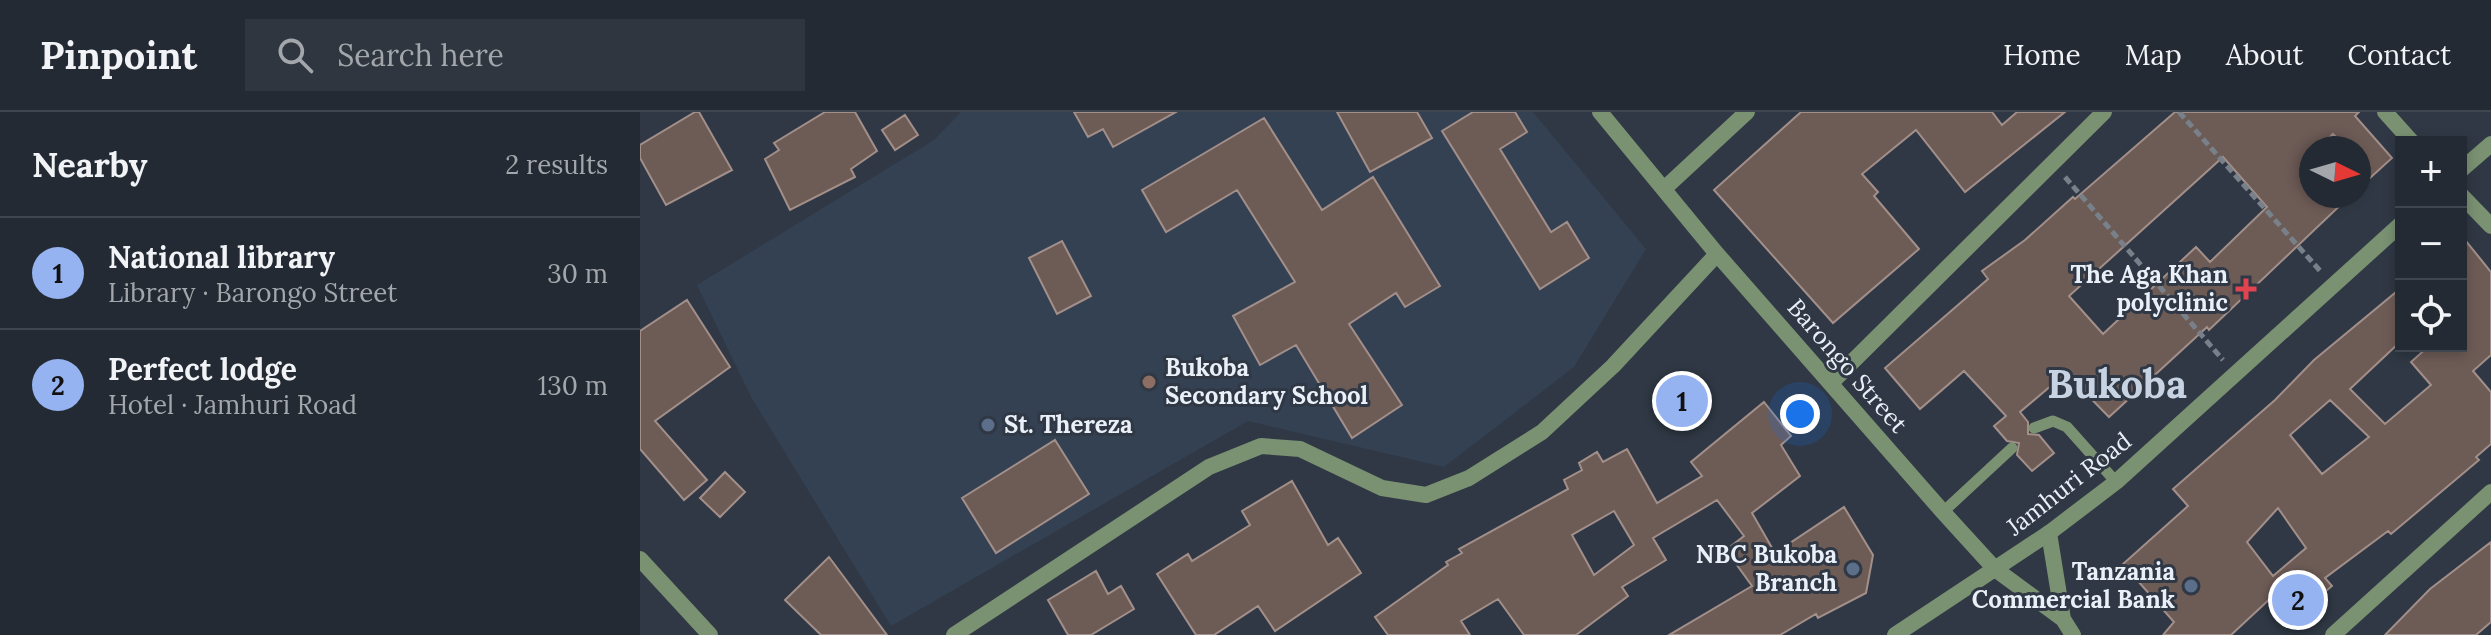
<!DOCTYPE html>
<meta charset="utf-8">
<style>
:root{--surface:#232a33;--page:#2f363f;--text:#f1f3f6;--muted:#a3a7ac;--line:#40464e;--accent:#95b2f1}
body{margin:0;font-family:Lora,serif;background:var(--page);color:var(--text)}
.controls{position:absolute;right:24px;top:24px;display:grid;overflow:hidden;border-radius:0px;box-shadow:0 4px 12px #0003}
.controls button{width:72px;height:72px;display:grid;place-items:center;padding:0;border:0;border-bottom:2px solid var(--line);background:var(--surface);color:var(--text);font:40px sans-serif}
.compass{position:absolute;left:1659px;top:24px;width:72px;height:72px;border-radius:50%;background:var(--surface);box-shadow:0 4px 12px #0003;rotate:95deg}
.you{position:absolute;left:1160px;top:302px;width:28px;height:28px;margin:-20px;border:6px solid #fff;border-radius:50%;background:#1a73e8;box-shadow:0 0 0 12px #1a73e833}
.badge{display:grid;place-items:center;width:52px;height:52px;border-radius:50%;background:var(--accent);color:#111;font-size:26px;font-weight:700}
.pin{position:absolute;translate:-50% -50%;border:4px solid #fff;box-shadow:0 2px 8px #0006}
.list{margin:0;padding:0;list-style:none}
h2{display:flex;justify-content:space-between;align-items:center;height:104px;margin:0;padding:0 32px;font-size:34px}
h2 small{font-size:26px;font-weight:400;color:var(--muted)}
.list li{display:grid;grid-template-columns:52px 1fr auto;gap:24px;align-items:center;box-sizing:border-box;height:112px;padding:0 32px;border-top:2px solid var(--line)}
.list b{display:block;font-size:30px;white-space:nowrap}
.list p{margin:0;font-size:26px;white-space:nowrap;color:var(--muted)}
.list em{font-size:26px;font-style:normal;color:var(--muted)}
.icon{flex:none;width:44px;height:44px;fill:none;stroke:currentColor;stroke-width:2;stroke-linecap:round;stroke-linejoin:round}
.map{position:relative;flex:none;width:1851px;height:523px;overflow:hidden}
header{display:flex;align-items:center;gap:48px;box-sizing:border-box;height:112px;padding:0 40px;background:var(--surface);border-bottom:2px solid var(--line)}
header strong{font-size:38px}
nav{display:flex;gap:44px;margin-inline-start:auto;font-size:28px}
.search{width:560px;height:72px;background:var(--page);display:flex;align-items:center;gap:20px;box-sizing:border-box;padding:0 28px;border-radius:0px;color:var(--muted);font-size:30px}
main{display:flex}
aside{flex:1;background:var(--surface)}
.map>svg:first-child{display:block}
.built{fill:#344152}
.building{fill:#6d5b56;stroke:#a38f8a;stroke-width:2;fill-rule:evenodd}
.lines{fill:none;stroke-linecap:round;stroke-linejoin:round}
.path{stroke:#78808a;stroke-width:5;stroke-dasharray:8 4;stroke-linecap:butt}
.service{stroke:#7a9172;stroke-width:11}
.minor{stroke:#7a9172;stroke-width:16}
.tertiary{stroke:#7a9172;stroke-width:16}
.health-dot{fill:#e0444e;stroke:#2f3844;stroke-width:3}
.education-dot{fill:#8d6e63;stroke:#2f3844;stroke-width:3}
.service-dot{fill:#5c6f8a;stroke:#2f3844;stroke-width:3}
.labels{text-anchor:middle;stroke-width:6;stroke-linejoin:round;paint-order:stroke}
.poi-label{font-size:24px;font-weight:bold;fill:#eaf0f8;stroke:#2f3844;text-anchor:end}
.street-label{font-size:24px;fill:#eaf0f8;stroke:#2f3844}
.town-label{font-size:40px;font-weight:bold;fill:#c7d3e2;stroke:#2f3844}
</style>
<header>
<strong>Pinpoint</strong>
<div class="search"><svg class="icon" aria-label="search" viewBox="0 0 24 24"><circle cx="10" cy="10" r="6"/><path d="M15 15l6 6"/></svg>Search here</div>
<nav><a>Home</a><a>Map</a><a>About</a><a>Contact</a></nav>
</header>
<main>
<aside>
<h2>Nearby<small>2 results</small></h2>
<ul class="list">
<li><span class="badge">1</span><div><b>National library</b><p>Library · Barongo Street</p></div><em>30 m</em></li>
<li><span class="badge">2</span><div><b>Perfect lodge</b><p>Hotel · Jamhuri Road</p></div><em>130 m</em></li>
</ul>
</aside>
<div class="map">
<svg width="1851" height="523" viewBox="0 0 1851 523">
<rect width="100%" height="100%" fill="#2f3844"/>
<path class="built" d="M321,0H893L1006,137L934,255L804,355L608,309L251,514L111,285L57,173L294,28Z"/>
<path class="building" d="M55,0H59L92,58L26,93L0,46V33Z
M185,0H215L237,39L211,57L215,65L150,98L125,47L139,38L134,31Z
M434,0H536L473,35L463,17L448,25Z
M697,0H777L792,26L730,60Z
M833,0H875L887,20L860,37L911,120L927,110L949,146L900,177L802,19Z
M1161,0H1352L1362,13L1377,0H1425L1325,80L1276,18L1222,62L1238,80L1234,84L1279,137L1193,211L1074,78Z
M1535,0H1719L1715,4L1752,46L1719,76V36H1706L1693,22L1678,36H1671V84H1710L1569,218L1567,215L1469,305L1426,261L1380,300L1388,310V322L1399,323L1414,341L1392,359L1377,343L1379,331L1367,329L1354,314L1366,304L1324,259L1280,297L1245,256L1348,167L1342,159L1385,128L1433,85L1435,87ZM1583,45L1627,95L1570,150L1556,135L1463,222L1429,184Z
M265,3L278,23L255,38L242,18Z
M624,6L682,98L733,65L800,174L765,195L756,181L709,212L762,293L712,326L656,233L620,253L593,204L655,170L597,78L526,120L502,78Z
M1821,123L1851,160V243L1833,259L1851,280V332L1836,345L1839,348L1751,422L1748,419L1685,466L1692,474L1652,508L1633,484L1591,523H1523L1534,510L1483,452L1548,394L1533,377L1635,288L1674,248L1761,176V229L1710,277L1745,312L1791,273L1771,250L1789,234H1821ZM1690,288L1729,325L1682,362L1650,323ZM1638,396L1666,436L1633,464L1607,430Z
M422,129L451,184L417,202L389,146Z
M47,188L90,255L15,309L67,368L44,388L0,337V219Z
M1124,290L1151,324L1141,333L1160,364L1112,401L1135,441L1204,395L1233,443L1226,481L1178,506L1176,502L1140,523H1029L1112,474L1086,438L1104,424L1077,388L1013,426L1026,448L982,475L988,484L936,523H884L858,487L821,509L830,523H748L735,505L808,453L806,450L822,441L819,437L928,377L924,368L942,358L939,351L957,340L963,350L987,337L1017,391L1062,364L1051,350ZM974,399L994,433L954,463L932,423Z
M415,328L449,382L356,441L322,386Z
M85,360L105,380L80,405L60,386Z
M652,369L688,433L698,426L721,461L635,519L618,494L574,523H556L517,462L548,442L552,449L610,413L602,399Z
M1851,430V510L1836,523H1745L1790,477Z
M189,445L247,523H181L145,488Z
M456,459L468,482L481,474L494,497L451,523H428L408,488Z"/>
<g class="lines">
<path class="path" d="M1539,0L1682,161
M1425,65L1583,248"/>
<path class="service" d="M1394,316L1413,309L1427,315L1476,370
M1303,400L1372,336"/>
<path class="minor" d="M960,0L1077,142L1303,400L1355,457L1423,507L1433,523
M1745,0L1772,30
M1025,76L1107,0
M1821,83L1851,114
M1191,271L1464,0
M1409,421L1423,507
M0,447L70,523
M314,523L569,355L621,334L660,337L742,376L786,383L829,366L902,320L973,254L1077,142
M1693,523L1851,380"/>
<path class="tertiary" d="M1821,58L1851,32
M1255,523L1409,421L1476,370L1761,112"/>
</g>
<path class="health-dot" d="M1602 165h8v8h8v8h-8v8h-8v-8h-8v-8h8z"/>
<circle class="education-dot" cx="509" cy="270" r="8"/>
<g class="service-dot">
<circle cx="348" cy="313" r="8"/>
<circle cx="1213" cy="457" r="8"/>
<circle cx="1551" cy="474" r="8"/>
</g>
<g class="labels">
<g class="poi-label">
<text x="1588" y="171">The Aga Khan<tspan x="1588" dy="28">polyclinic</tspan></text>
<text x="525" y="264" text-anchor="start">Bukoba<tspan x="525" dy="28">Secondary School</tspan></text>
<text x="364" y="321" text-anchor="start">St. Thereza</text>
<text x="1197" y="451">NBC Bukoba<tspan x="1197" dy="28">Branch</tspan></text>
<text x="1535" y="468">Tanzania<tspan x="1535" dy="28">Commercial Bank</tspan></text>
</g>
<g class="street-label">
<text transform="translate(1207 254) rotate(49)" y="8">Barongo Street</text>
<text transform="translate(1429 372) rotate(-38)" y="8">Jamhuri Road</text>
</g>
<g class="town-label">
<text x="1477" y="286">Bukoba</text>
</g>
</g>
</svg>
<div class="controls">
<button>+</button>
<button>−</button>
<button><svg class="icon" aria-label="locate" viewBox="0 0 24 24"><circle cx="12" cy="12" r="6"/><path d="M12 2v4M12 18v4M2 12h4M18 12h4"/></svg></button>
</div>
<svg class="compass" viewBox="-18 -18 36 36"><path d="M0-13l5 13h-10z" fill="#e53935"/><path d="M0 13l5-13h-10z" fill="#a3a7ac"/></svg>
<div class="you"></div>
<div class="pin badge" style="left:1042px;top:289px">1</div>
<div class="pin badge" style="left:1658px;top:488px">2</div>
</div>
</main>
